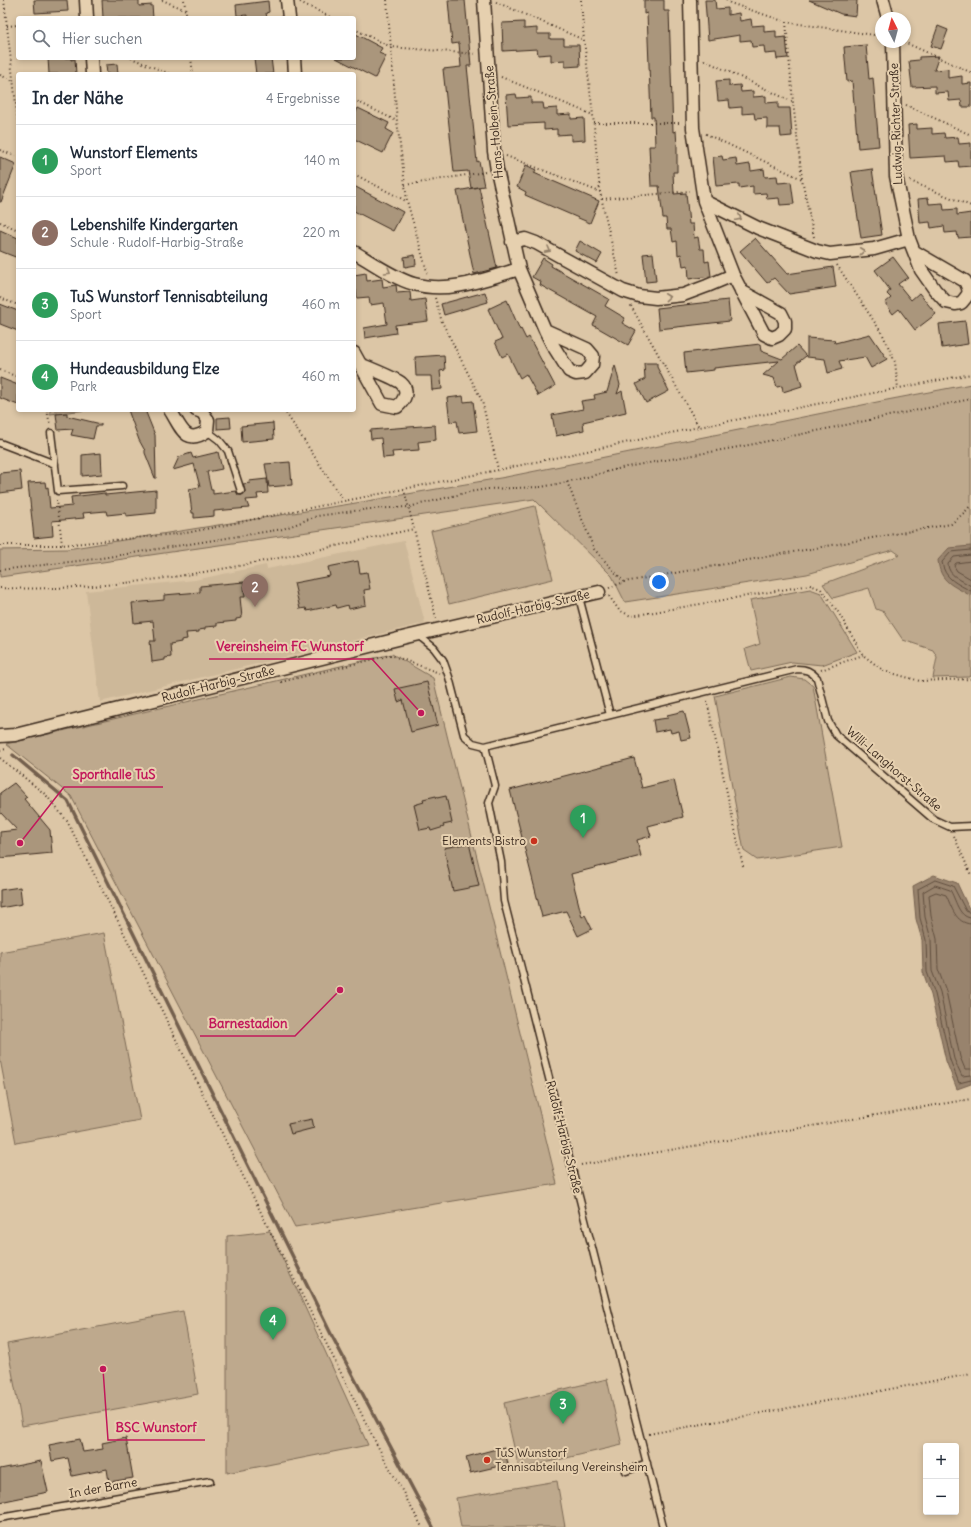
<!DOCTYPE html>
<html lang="de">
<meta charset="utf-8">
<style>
:root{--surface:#fff;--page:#f2f2f3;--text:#1f2937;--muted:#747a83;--line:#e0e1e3;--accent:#c8321e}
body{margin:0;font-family:Delius,sans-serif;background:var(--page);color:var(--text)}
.controls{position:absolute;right:12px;bottom:12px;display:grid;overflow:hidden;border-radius:4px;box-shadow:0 2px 6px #0003}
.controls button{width:36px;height:36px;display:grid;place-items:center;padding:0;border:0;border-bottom:1px solid var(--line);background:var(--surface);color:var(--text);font:20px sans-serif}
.compass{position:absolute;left:875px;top:12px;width:36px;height:36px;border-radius:50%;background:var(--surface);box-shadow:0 2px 6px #0003;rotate:354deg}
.you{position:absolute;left:659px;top:582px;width:14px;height:14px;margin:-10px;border:3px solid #fff;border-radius:50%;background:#1a73e8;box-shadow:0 0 0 6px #1a73e833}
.badge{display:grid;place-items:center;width:26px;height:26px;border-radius:50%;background:var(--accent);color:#fff;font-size:13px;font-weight:700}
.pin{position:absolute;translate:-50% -33px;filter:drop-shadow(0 1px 2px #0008)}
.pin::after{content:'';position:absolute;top:21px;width:14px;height:12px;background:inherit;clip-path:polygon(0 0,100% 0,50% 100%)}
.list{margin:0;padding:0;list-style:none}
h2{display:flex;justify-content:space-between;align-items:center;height:52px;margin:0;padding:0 16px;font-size:17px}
h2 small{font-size:13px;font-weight:400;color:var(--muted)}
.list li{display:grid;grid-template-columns:26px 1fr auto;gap:12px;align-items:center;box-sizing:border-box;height:72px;padding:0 16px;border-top:1px solid var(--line)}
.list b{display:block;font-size:15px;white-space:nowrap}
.list p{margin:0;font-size:13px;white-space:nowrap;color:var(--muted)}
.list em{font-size:13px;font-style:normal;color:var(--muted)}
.icon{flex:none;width:22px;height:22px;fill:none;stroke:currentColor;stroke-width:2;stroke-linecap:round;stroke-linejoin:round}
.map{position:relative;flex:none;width:971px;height:1527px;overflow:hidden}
.search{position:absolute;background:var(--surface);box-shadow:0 2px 6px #0003;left:16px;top:16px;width:340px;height:44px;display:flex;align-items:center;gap:10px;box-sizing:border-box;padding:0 14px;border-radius:4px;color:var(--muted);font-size:15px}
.panel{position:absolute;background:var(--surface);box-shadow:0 2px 6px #0003;left:16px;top:72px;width:340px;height:340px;border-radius:4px}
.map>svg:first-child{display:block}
.built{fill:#cdb899}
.green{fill:#bea98d;stroke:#7c6a56}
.water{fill:#98836d;stroke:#735f4d}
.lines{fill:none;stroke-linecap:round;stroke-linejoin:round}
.shore{stroke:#604e3e;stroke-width:1}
.stream{stroke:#735f4d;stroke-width:3.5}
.building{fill:#aa967c;stroke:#3b2a1e}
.service-casing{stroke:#3b2a1e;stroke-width:9}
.minor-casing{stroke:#3b2a1e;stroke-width:15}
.path{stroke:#3b2a1e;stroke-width:2;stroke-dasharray:1 3;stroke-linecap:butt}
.service{stroke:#e6d0af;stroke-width:6}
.minor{stroke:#e6d0af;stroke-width:12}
.oneway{stroke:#907d66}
.poi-dot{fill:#c8321e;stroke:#e6d0af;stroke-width:1.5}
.labels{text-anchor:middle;stroke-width:4;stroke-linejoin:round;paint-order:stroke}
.street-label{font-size:12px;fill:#3b2a1e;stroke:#e6d0af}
.poi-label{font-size:12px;fill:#3b2a1e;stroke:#e6d0af;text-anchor:end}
.leader{fill:none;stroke:#c2185b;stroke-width:1.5}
.callout-dot{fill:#c2185b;stroke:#e6d0af;stroke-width:1.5}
.callout-label{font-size:13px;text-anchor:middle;font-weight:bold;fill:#c2185b;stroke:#e6d0af;stroke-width:4;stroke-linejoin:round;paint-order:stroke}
</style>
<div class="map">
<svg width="971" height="1527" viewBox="0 0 971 1527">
<rect width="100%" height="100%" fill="#dcc6a6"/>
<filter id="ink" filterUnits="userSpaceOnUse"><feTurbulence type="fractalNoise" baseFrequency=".025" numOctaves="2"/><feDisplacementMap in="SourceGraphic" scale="8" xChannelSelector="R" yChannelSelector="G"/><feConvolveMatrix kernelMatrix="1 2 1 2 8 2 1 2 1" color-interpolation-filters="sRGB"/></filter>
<g filter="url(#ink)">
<path class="built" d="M404,541L425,623L100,702L86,591L195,580L266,565L267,569Z"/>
<path class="green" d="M971,384V676L968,677L933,678L937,657L933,650L903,640L884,612L876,609L869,588L833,598L823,584L900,555L893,550L807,574L625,602L612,576L534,499L0,577V550L67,549L350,504L506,477L887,400Z
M50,410H87L50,414Z
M535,506L553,579L449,604L431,531Z
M810,589L821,593L857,652L822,665L792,662L751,671L745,649L760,644L750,600Z
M392,654L433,678L557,1184L295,1227L71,796L6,744Z
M791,677L804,679L813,686L842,847L757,860L744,851L715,696Z
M104,933L140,1120L16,1143L0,1059V952Z
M270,1231L368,1445L227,1473V1236Z
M183,1311L198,1394L22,1426L7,1344Z
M607,1379L622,1445L519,1469L504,1403Z
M557,1481L565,1527H461L456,1498Z"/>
<path class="water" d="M971,546V596C953,585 940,583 938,560L949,548Z
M934,875L957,883L971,913V1084L957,1089L946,1061L931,995L923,972L922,940L916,919L913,886Z"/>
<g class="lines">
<path class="shore" d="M971,550L951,552L942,562C944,579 958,584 971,591
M971,555L954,557L948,564C948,576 962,580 971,586
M971,561L956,563L954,566L957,571L971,579
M971,913L966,911L953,886L935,880L918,889L920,918L926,940L927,972L935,994L950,1060L959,1083L971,1080
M971,918C958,917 956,899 950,890L935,885L923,892L925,917L931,939L932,971L940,992L954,1059L962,1076L971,1075
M971,924C955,923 952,907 946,895L936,892L929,895L931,916L937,939L938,969L946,991L960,1057L965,1069H971"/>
<path class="stream" d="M13,755L68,801L332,1336L433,1527"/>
</g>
<path class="building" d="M34,0H67L68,11L35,13Z
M102,0H139V6L152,5L153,18H103Z
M448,0H465L471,66H467L477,162L479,161L484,186L471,188L468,171L454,172L443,69L461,67L459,43L452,44Z
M644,0H664V11H669L673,132L676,131L677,146V172H673L674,194L686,193L689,224H693L694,238L698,237L700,249H704L705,262L709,261L711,276L689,279L688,265L683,266L681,254L678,255L677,241L673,242L671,229H667L666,218H663L659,186H651L649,146H655L654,117H651L647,13L644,14Z
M705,0H715L716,9L728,8V15L739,13L740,21L751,19L752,26L764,25V32L776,31V38L786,37L788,58L777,59L776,53L765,54L764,46L752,47L751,40L740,41V35L708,40Z
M809,0H857L856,16L841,14Z
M268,1L269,12L266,13L267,18H247V15L237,16L236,5Z
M524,22V29L537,28V34H550V39H564V45H579L580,66L565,67V60L551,61V54L538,55L537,49L503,51L502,23Z
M938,26L948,30L941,49L931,46Z
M354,33L382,48L379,53L386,56L375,78L336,58H354Z
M866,45L869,79L873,78L879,146L858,148L852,81L847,82L844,47Z
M939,56L934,70L948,69V78L962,76V84L971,83V107H962L961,100L949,101L948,92L935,93V86L912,87L909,61L919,60V57Z
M48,58H71V60L75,59L76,74H49Z
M254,58H271L273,74H256Z
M117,64L118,74H107L106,65Z
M729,80V86L740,85L741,92L753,91V97L766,96V103L778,102V108H790L792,136L781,137L780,128H767V118L755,119L754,113L742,114V107L730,108L729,100L718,101L716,81Z
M516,94L517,98L531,97V103H543L544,109L557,108V115L571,114V119L584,118L585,140L571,141V134L557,135V129L544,130V123L508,125L506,95Z
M358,108L389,123L386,129L393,133L383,153L354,139V116Z
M917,124V129L932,128V134L944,133L945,138L958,137L959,144L971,143V166L959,167L958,161L947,162L946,156L910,158L908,125Z
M722,156L723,160L736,158L737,166L750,164L751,171L764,169L765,177L777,176L778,183L791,182L794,204L780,205L779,198L767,199L766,193L753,194V186L739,188V184L716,186L713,157Z
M0,157L16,164L1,202H0Z
M526,165L536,170L534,173L599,201L590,223L525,195L526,192L517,187Z
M872,169L882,235L861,238L851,172Z
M354,186L403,212L393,231L354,211Z
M479,187L497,268L474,274L457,191Z
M928,198L929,204L943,203L944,210L957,209V215L971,213V237L958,238L957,232L945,233L944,226L931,228L930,222L920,223L918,199Z
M0,230L18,238V258L0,251Z
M755,238L787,274L833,267L836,287L789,294L774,278L767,283L740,251Z
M580,241L602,254L597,263L575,251Z
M653,253L656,281L646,282L643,254Z
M415,255L416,265L405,267L404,257Z
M893,257L908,277L898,284L911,300L919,293L936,314L915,330L899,309L893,314L885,303L891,298L887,294L890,290L875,270Z
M543,258L552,264L551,266L609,299L605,306L625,318L622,323L636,331L628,345L593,325L597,317L540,285L541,282L532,277Z
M366,273L367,281L382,279L383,287L396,285L397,293L410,292L411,301L425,299L428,321L395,325L396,333L365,338L364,328L387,324L384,303L370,305L369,297L357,298L356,290H354V275Z
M485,292L488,302L444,315L441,304Z
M507,300L520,330L521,329L526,339L529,337L555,386L538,396L526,374L520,378L508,354L502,357L495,342L502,339L488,309Z
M728,300L730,321L659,329L657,308Z
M0,304L18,311V331L0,324Z
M965,321L968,344L942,348L939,324Z
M870,334L887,359L871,368L865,357L839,361L842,369L828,373L825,359L807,357V338L834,340L835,343Z
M760,344L761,351L782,359L797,346L806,356L796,364L802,386L783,392L782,386L777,387L774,378L763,375L779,361L714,368V370L686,373L684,353Z
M444,355L445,370L440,371L442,389L432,390L431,376H416L415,357Z
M644,363H657V367L669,391L646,403L636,384L645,379Z
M615,365L620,385L617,394L622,391L626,412L583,422L584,430L556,436L552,415L583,409L581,401L595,399L594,395L607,392Z
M0,378L18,385V405L0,398Z
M463,396L464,402L473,401L477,431L459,433L457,421L450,422L447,398Z
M128,410H145L155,435L156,478H155L145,453V450L144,449L139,440Z
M67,413V416L101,424V426H96L93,439L71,435L73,429L58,430L56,414Z
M230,417L231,428L217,429V418Z
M273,423L274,439L242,442L241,426Z
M435,425L436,440L418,442L419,450L392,452L393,457L383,458L381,438L371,439L370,430Z
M218,452L222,469L207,472L211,490H213V494L236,491L238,495H242L245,492L243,484L250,483L249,481L267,479L268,493L257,494L258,499L246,500L249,508L214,511V516L194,518V513H192L189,489L200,487L194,464L173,470L179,457L191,453L193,458Z
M101,453L102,474L82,476V455Z
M290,462L292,485L269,487L265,464Z
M20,471L22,490L0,493V473Z
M45,482L46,488L48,487L50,508L72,506L71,497L105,493V495L156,490V513L126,516V513L107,515L106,511L83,513L84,518L52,521L53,536L34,538L28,483Z
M358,561L360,573L367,572L370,589L364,590L366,605L349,609L348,605L337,608L336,605L307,611L306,608L300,609L294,583L330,576L328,567Z
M244,582L245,597H240L242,618L236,619V621L217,623V626L205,627V629L199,630V632L186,633L187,639L181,640V642L170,644L171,657L165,658V660L152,662L150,641H155L153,621L134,623L132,603L164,600V595L200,592V586Z
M427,682L438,725L411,732L403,700L398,702L395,689Z
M684,711L691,738L681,740L679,731L671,733L670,729L655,732L653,720L668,718L667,715Z
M634,758L642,788L674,780L683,817L648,826L651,836L637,840L641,856L571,874L582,917L585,915L592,929L578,936L566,911L542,917L510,790Z
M14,783L27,797L24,799L50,830L52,853L0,858V832L17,830L0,812V793Z
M436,796L437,798L446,796L452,823L443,825L444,827L431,831L430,828L420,830L414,805L424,802L423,799Z
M469,843L479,886L453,891L444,848Z
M20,887L22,904L0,908V890Z
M312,1119L314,1128L291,1134L288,1124Z
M126,1438L133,1478L109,1482L107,1469L72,1476L68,1458L52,1461L49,1445L80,1439L83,1452L103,1449L102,1443Z
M504,1447L508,1464L470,1473L466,1457Z
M41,1461L48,1492L0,1502V1469Z"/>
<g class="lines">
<g class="service-casing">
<path id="service" d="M207,431L219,440L228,451L241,491
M51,433L58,491L122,486
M0,443L55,464
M579,597L610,715
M418,635L434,648L443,660L449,677L464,735L473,743L485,746L797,669C806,669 811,671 817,678L828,721L836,735L933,819L950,827L971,826
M485,746L495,786L489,803L501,862L504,901L663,1527
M626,1471L647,1463
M0,1518L210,1481"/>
</g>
<g class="minor-casing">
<path id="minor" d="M86,0L87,18
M287,0L289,18
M484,0L494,151L497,170L519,269L545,330L552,344L569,371L576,374L585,373L592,365L593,356L587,349L545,330
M690,0L693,128L704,201L733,275L764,334L772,338L779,335L785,329V321L781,313L741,291
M883,0L888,18
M893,42L896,176L909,239L921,270L935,290L946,302L955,304L961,303C969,294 971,293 965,281L915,252
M91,58L92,74
M294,58L295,74
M704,201L758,228L817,251L830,254L874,249L909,239
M512,242L525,239L536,243L623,291L639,296L656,298L683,295L707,286L733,275
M354,252C371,262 395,279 414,284C449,294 485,279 519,269
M354,353L382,404L397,407C404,401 410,391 401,383C395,378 369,368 360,364
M170,410C181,427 185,446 207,431L208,420L202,412L196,410
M0,736L15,735L43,728L406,637L599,592"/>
</g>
<path class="path" d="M4,0L18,122
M162,0L186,10
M184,0L187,18
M387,0L397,121L407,201L428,275
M581,0L584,40L593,115L600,192L619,276
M726,0L730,3L786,22L881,36
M300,2L332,18
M496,2L584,40
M786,22L793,102L802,179L814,237
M7,26L18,25
M354,29L391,47L476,54
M904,42L970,72L971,74
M131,58L170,74
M191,58L193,74
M704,60L793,102
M0,75L13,81
M501,77L593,115
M354,100L397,121
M906,105L971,135
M594,123H681
M706,134L802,179
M0,150L18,157
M506,156L600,192
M354,174L406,201
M910,181L971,206
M405,185L485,172
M602,199L690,191
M0,222L18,230
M837,265L883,335L895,362L898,388
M0,298L18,305
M435,298L442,322L482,401L498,469
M631,306L699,427
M0,370L18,377
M47,410L50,425
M284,410L343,500
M567,482L594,549L624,582
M404,489L436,618
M57,500L62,545
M0,545H62L186,533L498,470L699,427L971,374
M0,570L95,559L283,529L317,516L369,509L409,507L469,492L488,489L541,487L567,482L626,467L744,446L971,399
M0,588C140,593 278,558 414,529
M609,588L624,582L951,524L965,512L971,505
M609,596L619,610L631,616L810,585L821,589L838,612L863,655L884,671L920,681L971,679
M821,670L863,655
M281,682L391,655L439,673
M707,701L743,866
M0,750L7,749
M0,758L46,795L67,821L114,913L270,1231L376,1443L422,1527
M954,836L971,875
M581,1165L971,1099
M649,1434L971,1374"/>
<use href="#service" class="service"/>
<use href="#minor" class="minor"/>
</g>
<defs><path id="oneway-chevron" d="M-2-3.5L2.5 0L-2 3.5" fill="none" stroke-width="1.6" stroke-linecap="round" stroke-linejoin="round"/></defs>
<g class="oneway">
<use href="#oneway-chevron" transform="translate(739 218) rotate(26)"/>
<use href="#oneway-chevron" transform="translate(548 250) rotate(29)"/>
<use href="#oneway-chevron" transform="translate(862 251) rotate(-6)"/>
<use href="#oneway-chevron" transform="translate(388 271) rotate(30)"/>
<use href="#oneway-chevron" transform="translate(667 297) rotate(-6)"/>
</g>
</g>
<g class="poi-dot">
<circle cx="534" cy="841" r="4"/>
<circle cx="487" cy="1460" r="4"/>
</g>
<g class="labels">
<g class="street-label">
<text transform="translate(494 122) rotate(-95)" y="4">Hans-Holbein-Straße</text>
<text transform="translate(896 124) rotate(-92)" y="4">Ludwig-Richter-Straße</text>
<text transform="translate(533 607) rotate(-13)" y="4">Rudolf-Harbig-Straße</text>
<text transform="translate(218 684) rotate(-14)" y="4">Rudolf-Harbig-Straße</text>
<text transform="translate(894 769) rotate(41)" y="4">Willi-Langhorst-Straße</text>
<text transform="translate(564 1137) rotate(76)" y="4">Rudolf-Harbig-Straße</text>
<text transform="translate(103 1488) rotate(-10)" y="4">In der Barne</text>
</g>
<g class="poi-label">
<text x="526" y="845">Elements Bistro</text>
<text x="495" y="1457" text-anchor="start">TuS Wunstorf<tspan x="495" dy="14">Tennisabteilung Vereinsheim</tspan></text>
</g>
</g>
<path class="leader" d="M421 713L372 659H209M20 843L64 787H163M340 990L295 1036H200M103 1369L108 1440H205"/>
<g class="callout-dot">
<circle cx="421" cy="713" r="4"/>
<circle cx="20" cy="843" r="4"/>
<circle cx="340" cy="990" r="4"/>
<circle cx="103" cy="1369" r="4"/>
</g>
<g class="callout-label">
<text x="290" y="651">Vereinsheim FC Wunstorf</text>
<text x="114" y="779">Sporthalle TuS</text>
<text x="248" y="1028">Barnestadion</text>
<text x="156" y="1432">BSC Wunstorf</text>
</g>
</svg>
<div class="controls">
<button>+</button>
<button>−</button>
</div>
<svg class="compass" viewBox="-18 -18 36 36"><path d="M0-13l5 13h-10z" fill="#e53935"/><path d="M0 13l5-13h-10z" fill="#747a83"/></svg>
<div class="you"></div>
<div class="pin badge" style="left:583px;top:838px;background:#2e9e5b">1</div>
<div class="pin badge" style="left:255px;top:607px;background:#8d6e63">2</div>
<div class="pin badge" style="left:563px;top:1424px;background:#2e9e5b">3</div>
<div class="pin badge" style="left:273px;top:1340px;background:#2e9e5b">4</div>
<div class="search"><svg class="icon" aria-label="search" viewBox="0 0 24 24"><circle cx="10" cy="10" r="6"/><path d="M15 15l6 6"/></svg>Hier suchen</div>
<section class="panel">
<h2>In der Nähe<small>4 Ergebnisse</small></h2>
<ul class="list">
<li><span class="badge" style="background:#2e9e5b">1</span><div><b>Wunstorf Elements</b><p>Sport</p></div><em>140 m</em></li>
<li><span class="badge" style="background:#8d6e63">2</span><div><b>Lebenshilfe Kindergarten</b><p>Schule · Rudolf-Harbig-Straße</p></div><em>220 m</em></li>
<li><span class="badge" style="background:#2e9e5b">3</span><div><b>TuS Wunstorf Tennisabteilung</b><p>Sport</p></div><em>460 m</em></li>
<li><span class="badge" style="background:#2e9e5b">4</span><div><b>Hundeausbildung Elze</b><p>Park</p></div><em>460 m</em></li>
</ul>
</section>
</div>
